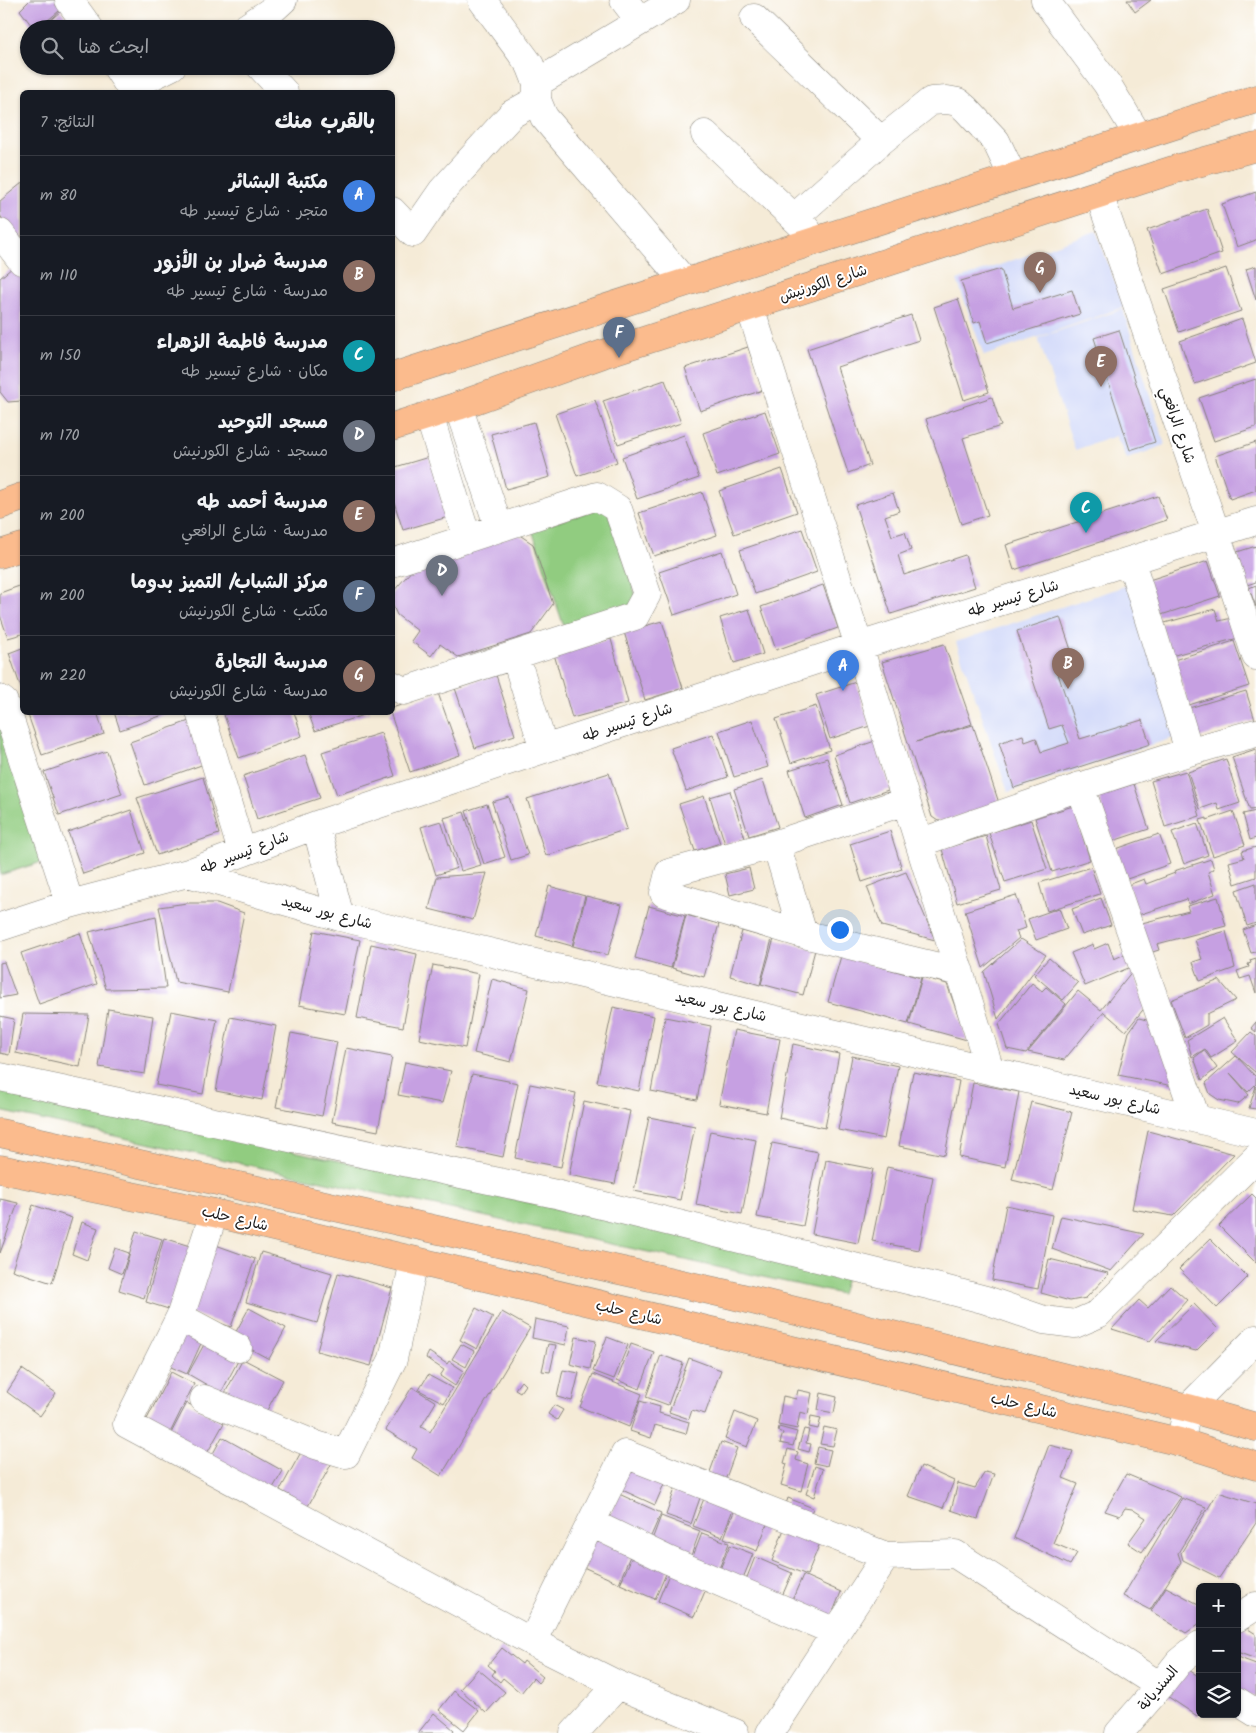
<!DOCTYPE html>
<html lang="ar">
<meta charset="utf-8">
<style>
:root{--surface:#171b24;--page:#242831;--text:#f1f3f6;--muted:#9ea1a6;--line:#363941;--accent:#1f6fb2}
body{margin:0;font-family:Kalam,"Playpen Sans Arabic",sans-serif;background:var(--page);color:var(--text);direction:rtl}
.controls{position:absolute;right:15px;bottom:15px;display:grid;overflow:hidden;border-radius:8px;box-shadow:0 1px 4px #0004}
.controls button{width:45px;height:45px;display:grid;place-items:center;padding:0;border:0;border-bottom:1px solid var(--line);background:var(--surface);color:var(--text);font:25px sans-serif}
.you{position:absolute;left:839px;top:929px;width:18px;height:18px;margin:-12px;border:4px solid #fff;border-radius:50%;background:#1a73e8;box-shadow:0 0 0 8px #1a73e833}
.badge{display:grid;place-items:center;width:32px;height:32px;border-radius:50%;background:var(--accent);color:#fff;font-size:16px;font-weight:700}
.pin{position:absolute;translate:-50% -41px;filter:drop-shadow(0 1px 2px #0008)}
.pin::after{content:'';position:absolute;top:26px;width:18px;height:15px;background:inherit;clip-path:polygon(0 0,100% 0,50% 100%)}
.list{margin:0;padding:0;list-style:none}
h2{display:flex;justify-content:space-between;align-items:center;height:65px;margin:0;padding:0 20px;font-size:21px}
h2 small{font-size:16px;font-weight:400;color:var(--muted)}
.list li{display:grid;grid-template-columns:32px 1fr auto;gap:15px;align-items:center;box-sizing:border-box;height:80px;padding:0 20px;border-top:1px solid var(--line)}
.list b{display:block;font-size:19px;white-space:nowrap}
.list p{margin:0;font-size:16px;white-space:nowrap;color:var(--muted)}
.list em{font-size:16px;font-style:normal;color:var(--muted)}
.icon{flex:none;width:28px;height:28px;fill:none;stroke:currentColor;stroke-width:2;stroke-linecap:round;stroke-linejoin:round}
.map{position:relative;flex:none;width:1256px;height:1733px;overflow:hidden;direction:ltr}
.search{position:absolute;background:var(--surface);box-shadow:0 1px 4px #0004;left:20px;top:20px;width:375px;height:55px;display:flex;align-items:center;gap:12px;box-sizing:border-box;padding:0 18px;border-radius:28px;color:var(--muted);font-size:19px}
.panel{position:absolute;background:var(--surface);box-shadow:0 1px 4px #0004;left:20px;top:90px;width:375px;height:625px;border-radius:8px;direction:rtl}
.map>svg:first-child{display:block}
.built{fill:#d1d9f9}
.green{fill:#91cc80;stroke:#56744e}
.building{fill:#c6a0e2}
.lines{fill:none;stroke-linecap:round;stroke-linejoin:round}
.minor-casing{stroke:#88847a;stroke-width:29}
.major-casing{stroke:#88847a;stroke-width:29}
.minor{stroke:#fff;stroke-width:28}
.major{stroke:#fbbb8d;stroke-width:28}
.labels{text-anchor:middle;stroke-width:4;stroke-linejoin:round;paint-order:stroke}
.street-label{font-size:15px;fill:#1c1c1c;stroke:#fff}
</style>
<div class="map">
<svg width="1256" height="1733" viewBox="0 0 1256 1733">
<rect width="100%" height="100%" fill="#fff"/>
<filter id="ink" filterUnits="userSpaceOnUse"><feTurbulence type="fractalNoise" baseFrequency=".02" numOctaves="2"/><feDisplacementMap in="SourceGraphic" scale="10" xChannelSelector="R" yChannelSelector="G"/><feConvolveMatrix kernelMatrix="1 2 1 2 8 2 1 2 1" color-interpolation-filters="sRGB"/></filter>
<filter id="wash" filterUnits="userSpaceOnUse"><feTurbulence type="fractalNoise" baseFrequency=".0096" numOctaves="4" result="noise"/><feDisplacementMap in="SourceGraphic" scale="20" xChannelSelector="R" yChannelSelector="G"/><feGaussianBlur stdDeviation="1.12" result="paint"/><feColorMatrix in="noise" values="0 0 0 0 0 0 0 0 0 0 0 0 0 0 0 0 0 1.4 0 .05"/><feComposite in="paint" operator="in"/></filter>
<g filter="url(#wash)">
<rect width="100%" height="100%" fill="#f5ebd7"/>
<path class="built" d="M1096,231L1124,307L984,356L957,280Z
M1123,309L1165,445L1127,459L1116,436L1075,450L1038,338Z
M1131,584L1179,736L1008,792L956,642Z"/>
<path class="green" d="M606,506L638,602L564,627L532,530Z
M0,723L42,862L0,875Z
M0,1087L848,1272L841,1294L0,1111Z"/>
<g id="blocks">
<path class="building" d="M30,0H60L64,7L37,29H34L20,10Z
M1127,0H1151L1135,12Z
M61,11L78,29H40Z
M22,183V248L13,237L0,215V201Z
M1256,192V240L1237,247L1222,204Z
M1207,209L1222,253L1163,274L1147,230Z
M19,262L22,267V401L8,402L0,392V278Z
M1256,266V300L1246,269Z
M1226,268L1241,311L1179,332L1164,289Z
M1001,269L1013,308L1072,290L1080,314L987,343L980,321L974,323L961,281Z
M958,299L989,392L964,400L934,307Z
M911,315L919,340L837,367L870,465L848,473L807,349Z
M1242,319L1256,363L1195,384L1180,341Z
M1119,330L1155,442L1130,450L1094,338Z
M748,347L763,390L700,411L685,368Z
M1256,379V427L1214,441L1199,398Z
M665,380L681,423L618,444L603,401Z
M992,397L1001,426L963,438L988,515L961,524L926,419Z
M595,400L617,462L577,476L555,414Z
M765,411L780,454L717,476L703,433Z
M534,422L550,477L506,489L491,434Z
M684,435L699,478L637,499L622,457Z
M1256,442V490L1230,499L1215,456Z
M429,457L448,517L403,530L392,496V468Z
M782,469L797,512L734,534L719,491Z
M702,492L717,535L654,556L639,513Z
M893,493L899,511L885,516L892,536L905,532L911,550L898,555L904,575L965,555L975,587L891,614L855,505Z
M1158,496L1167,520L1014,570L1006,545Z
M802,529L817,572L755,594L740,550Z
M518,534L533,544L553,604L531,634L458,657L440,644L431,656L411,641L418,631L397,615L392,604V593L413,569Z
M1256,546V582L1247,585L1237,552Z
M722,551L736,594L674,615L659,572Z
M1208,561L1220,596L1158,616L1146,581Z
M22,585V634L8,638L0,615V593Z
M823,585L838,628L776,650L761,607Z
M1256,585V607L1249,588Z
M749,609L763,654L734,663L720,618Z
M1215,609L1219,621L1232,618L1238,638L1171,656L1161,624Z
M1060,617L1076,665L1057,671L1080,739L1142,720L1150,744L1014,788L999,743L1023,735L1025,742L1036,738L1041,752L1069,743L1062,725L1049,729L1017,631Z
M662,621L683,688L645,700L624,632Z
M611,639L628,703L572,718L554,654Z
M1234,641L1249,686L1189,705L1174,660Z
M944,644L972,724L916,742L973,725L999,803L945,821H938L932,817L882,662Z
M22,648V691L9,653Z
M496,675L515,735L475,748L455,688Z
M856,682L870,726L830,739L816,695Z
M1246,691L1255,720L1198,738L1189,708Z
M438,693L460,755L410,772L390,712H392V708Z
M816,706L830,750L791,763L776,719Z
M27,712H97L104,734L42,755Z
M114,712H169V713L120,730Z
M231,712H294L302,736L239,758L224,715Z
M308,712H369V713L315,731Z
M192,720L207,763L145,785L130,742Z
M752,720L768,767L734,777L719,731Z
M381,733L395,776L337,795L322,752Z
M713,734L728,777L686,791L671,748Z
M875,741L891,789L850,803L834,755Z
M1256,749V809L1250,810L1232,757Z
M107,751L122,794L59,815L44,772Z
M305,755L320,798L257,819L243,776Z
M827,758L843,805L805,818L789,770Z
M1226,759L1240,803L1219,810L1217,803L1200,809L1188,772Z
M1186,771L1200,816L1165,827L1151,781Z
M609,773L627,829L546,856L527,799Z
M203,777L219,834L157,855L137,798Z
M763,780L778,827L749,836L734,789Z
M1134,784L1149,829L1113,841L1098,795Z
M730,791L745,838L725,844L710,797Z
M704,796L720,843L695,851L679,804Z
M509,797L528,855L511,860L492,802Z
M487,804L505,857L484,864L466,811Z
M1073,806L1090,860L1052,872L1035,818Z
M131,810L145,853L83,874L68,832Z
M1233,811L1245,845L1213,856L1200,820L1207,818V820Z
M1256,811V838L1250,840L1243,814Z
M464,812L481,865L461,871L444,818Z
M1031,820L1047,869L1005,882L989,833Z
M441,821L457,868L436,875L421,827Z
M1197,823L1208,855L1184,864L1172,832Z
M890,831L902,869L862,882L850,844Z
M1159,834L1170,864L1127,879L1116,849Z
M986,836L1001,890L957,903L942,849Z
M1256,847V877L1235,884L1229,862L1244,858L1242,851Z
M1211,859L1214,869L1208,872L1215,894L1188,904L1187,899L1138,915L1128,885L1144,879L1146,884L1175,873L1174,871Z
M1091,867L1100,894L1047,911L1039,883Z
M749,868L754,889L730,895L725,874Z
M906,872L935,940L882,926L867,887Z
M487,873L473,920L429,909L437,877Z
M1256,883V923L1247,926L1236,890Z
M549,886L585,896L572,946L536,936Z
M1016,895L1026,928L1016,931L1019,938L983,968L965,911Z
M586,896L622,905L608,955L573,946Z
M1218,897L1226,926L1157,944L1159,950L1146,954L1138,924L1189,911L1187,906Z
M1101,898L1111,925L1082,935L1072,909Z
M187,903H217L244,913L228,992L176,982L159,907Z
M649,906L685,916L671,968L635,958Z
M1059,908L1067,929L1036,940L1028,919Z
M686,915L719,924L704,977L672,968Z
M156,916L166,988L106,989L89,932Z
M1256,925V952L1251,953L1243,930Z
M314,931L360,940L345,1014L299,1005Z
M742,931L772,939L760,985L730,976Z
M1226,931L1235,968L1200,981L1193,962L1202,959L1195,940Z
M80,933L97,984L39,1004L21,953Z
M774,939L815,950L803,995L761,984Z
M1021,939L1046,955L998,1019L984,972Z
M1108,943L1114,959L1125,954L1131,967L1085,986L1071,953L1093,944L1094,949Z
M371,944L417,954L403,1027L357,1018Z
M841,956L921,978L908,1024L828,1002Z
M1049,958L1078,983L1063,1000L1034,975Z
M1256,958V993L1250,976L1240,979L1237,971L1249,967L1248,964L1251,963L1250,960Z
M4,962L16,995L0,998V963Z
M433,965L479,974L465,1048L419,1039Z
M1133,970L1146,1006L1126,1031L1104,1012L1064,1060L1028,1052L1078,991L1101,1010Z
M922,977L947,984L967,1040L909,1024Z
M492,979L529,989L511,1062L474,1053Z
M1219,980L1236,1000L1207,1014V1025L1185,1038L1171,1000Z
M1032,983L1042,991L1046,987L1066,1004L1026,1053L1007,1049L999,1024Z
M613,1007L654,1016L639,1091L597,1082Z
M108,1009L153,1016L145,1074L99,1067Z
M171,1011L217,1020L203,1094L156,1085Z
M23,1014L89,1015L80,1067L16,1053Z
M0,1016L14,1019L9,1055L0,1053Z
M230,1017L276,1026L262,1100L216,1091Z
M665,1017L711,1026L697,1100L651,1091Z
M1139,1018L1154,1022L1178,1087L1118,1075L1129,1032Z
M1223,1018L1238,1041L1211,1058L1205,1049L1192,1057L1187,1040Z
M1256,1022V1032L1251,1028Z
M734,1030L780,1039L766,1113L719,1104Z
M1251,1032L1256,1036V1073L1232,1052Z
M291,1033L337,1042L322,1116L276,1107Z
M793,1044L839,1054L825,1128L779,1118Z
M346,1048L392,1057L378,1131L332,1122Z
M1204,1050L1217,1068L1202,1080L1194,1058Z
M852,1056L898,1066L884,1139L838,1130Z
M1236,1056L1256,1077V1084L1248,1092L1230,1073L1249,1095L1238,1104L1219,1100L1210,1094L1206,1083Z
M405,1062L451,1071L442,1103L398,1095Z
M913,1072L959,1081L945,1155L899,1146Z
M472,1074L518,1083L503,1157L457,1147Z
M973,1083L1019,1092L1005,1167L959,1157Z
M530,1084L576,1093L561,1167L515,1158Z
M1256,1086V1109L1249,1108Z
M584,1101L630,1111L615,1184L569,1175Z
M1031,1102L1072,1112L1053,1190L1012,1180Z
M649,1117L695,1126L680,1200L634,1191Z
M710,1131L756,1140L742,1214L696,1205Z
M1148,1131L1234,1154L1173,1216L1132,1209Z
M772,1143L818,1152L803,1226L757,1217Z
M826,1160L873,1169L858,1243L812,1234Z
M887,1167L933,1177L919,1250L872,1241Z
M1252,1194L1256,1198V1263L1219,1226Z
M0,1199L18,1203L0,1253Z
M33,1205L72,1218L52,1283L12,1270Z
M1006,1205L1052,1215L1038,1289L992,1280Z
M1061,1216L1144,1234L1111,1271L1052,1249Z
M82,1222L98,1228L87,1260L72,1254Z
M136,1231L162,1239L144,1298L119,1290Z
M164,1238L193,1247L175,1311L146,1302Z
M1210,1239L1248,1277L1217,1308L1179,1269Z
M213,1244L255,1259L231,1327L189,1312Z
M115,1248L129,1253L122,1274L108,1268Z
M261,1252L332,1273L317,1323L246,1302Z
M1049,1259L1108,1273L1107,1276L1086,1298L1070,1301L1041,1293Z
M338,1273L392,1288L371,1366L317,1351Z
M1170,1285L1187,1300L1150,1341L1112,1329L1139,1300L1148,1308Z
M1194,1304L1218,1329L1196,1351L1156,1341Z
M249,1308L286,1328L269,1359L232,1339Z
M476,1308L493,1317L477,1349L460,1340Z
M502,1312L530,1328L441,1476L412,1458L417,1449L386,1430L412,1387L436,1402L421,1427L430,1432Z
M535,1319L569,1326L566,1345L532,1338Z
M180,1326L204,1337L187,1374L164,1364Z
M576,1337L596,1341L590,1369L570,1364Z
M607,1337L628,1345L614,1379L593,1371Z
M207,1339L240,1357L221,1393L188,1374Z
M461,1344L474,1351L466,1367L452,1359Z
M548,1344L556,1345L550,1372L542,1371Z
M631,1344L654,1352L640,1389L617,1380Z
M429,1352L447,1364L449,1361L464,1371L455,1386L440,1376L444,1370L426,1358Z
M661,1355L683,1363L668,1405L646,1397Z
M689,1358L721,1370L705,1414L692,1410L689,1419L669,1412Z
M243,1359L283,1380L264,1416L224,1395Z
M22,1369L56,1393L40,1416L7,1392Z
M563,1370L579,1373L572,1401L557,1397Z
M171,1372L194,1384L169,1435L145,1423Z
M593,1374L642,1394L629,1427L580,1407Z
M428,1375L452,1388L444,1403L419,1390Z
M521,1381L525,1385L520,1392L515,1389Z
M798,1390L812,1393L808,1414L800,1412L797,1429L778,1425L783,1396L796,1399Z
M821,1393L837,1397L834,1413L818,1410Z
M640,1401L660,1407L659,1413L689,1422L686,1434L655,1425L651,1438L630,1431Z
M187,1403L224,1423L205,1457L169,1437Z
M554,1405L563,1410L557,1420L548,1414Z
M735,1412L757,1421L747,1447L725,1439Z
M811,1416L821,1418L818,1429L809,1427Z
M779,1427L797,1432L793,1446L780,1443L783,1433L778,1431Z
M824,1427L837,1430L833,1446L820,1444Z
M804,1429L809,1430L806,1443L811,1444L809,1452L798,1449Z
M222,1437L283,1471L270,1493L210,1459Z
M721,1442L737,1448L723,1486L707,1480Z
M305,1445L333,1461L308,1506L280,1490Z
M1049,1445L1073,1451L1063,1478L1078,1484L1053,1543L1077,1553L1070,1565L1014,1538Z
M818,1447L831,1450L827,1466L814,1463Z
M788,1449L798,1452L796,1460L808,1464L801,1491L781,1485L787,1464L784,1463Z
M630,1461L667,1477L655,1505L618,1488Z
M815,1466L823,1469L814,1497L806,1494Z
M921,1466L954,1481L943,1508L908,1496Z
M985,1472L994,1474L978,1519L951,1510L958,1483L975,1488Z
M1126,1474L1181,1497L1142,1552L1128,1543L1146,1518L1132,1509L1125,1508L1120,1516L1105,1511Z
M677,1483L702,1492L691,1524L666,1515Z
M1218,1492L1256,1504V1523L1219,1578L1183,1560L1181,1553Z
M619,1494L661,1513L648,1543L606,1525Z
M705,1496L734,1507L722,1537L693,1526Z
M788,1498L813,1508L808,1521L785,1507Z
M1182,1498L1206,1507L1178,1553L1181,1562L1150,1610L1123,1596Z
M735,1509L768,1522L757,1551L724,1538Z
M661,1516L700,1531L689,1561L650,1545Z
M784,1529L820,1543L807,1575L772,1561Z
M702,1533L729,1543L717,1574L690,1564Z
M594,1535L632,1551L619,1583L581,1566Z
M730,1545L753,1554L741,1583L718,1574Z
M634,1552L669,1567L655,1599L620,1584Z
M755,1557L792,1573L780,1601L744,1585Z
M672,1567L709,1582L694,1617L658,1601Z
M803,1575L841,1592L829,1622L790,1605Z
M1166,1587L1200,1605V1623L1186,1633L1151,1611Z
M1237,1622L1256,1634V1659L1237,1652Z
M502,1648L522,1664L524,1661L543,1677L538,1683L533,1678L521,1693L503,1678L500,1682L492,1675L495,1671L488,1665Z
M1237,1657L1256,1664V1697L1237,1693Z
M478,1669L505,1692L486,1713L460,1689Z
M1187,1669L1200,1677V1713L1197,1716L1164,1694Z
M454,1691L479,1711L464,1730L439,1710Z
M434,1713L454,1730L452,1733H418Z"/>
</g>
</g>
<g filter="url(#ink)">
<use href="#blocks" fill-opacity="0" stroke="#88847a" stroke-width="1"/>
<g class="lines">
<g class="minor-casing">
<path id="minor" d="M69,0L90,29
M482,0L530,65L537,83V100L544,117L685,282
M624,0L640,21
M1045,0L1107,84L1139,137
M754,18L881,141
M244,29L271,11L283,0
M116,66L133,92
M260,66L284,92
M537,83L676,0
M130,87L172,66
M705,134L807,230
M1099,194L1216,533L1256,656
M392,211L413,233L442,191L512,114L537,100
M795,217L881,141L931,101L947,100L958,102L966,109L996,141L1013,177
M0,233L22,261
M750,307L859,646L906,801L990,1070
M458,406L499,528
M429,415L467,538
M1131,561L1189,751
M392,563L597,496L618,509L647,594L635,616L404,691L392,685
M515,655L544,749
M0,699L4,702L70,904
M200,712L242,852
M1080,786L1196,1118
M906,801L776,844L669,873L664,893L803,934L960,972
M316,825L340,917
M919,843C1031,804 1142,763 1256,733
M776,844L803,934
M188,873L340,917L1256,1133
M0,927L70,904L188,873L316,825L544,749L859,646L1256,521
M0,1077L556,1194L948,1290L986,1300L1044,1320L1075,1324L1098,1314L1256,1158
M214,1213L180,1317L127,1424L532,1642L618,1685L735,1733
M180,1317L238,1348
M204,1399L316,1445L346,1454L393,1359L414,1261
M1180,1442L1188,1408L1256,1339
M591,1523L668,1560L836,1632
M1237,1618L1256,1606
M532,1642L625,1454L886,1556
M1237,1701L1256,1713
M574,1733L618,1685
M770,1733L886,1556L955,1554L1160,1686
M1119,1733L1160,1686L1179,1662L1200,1645"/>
</g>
<g class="major-casing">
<path id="major" d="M392,377L1256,99
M392,427L458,406L603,354L1176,169L1256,147
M0,505L22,497
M0,554L22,547
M0,1133L727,1294L1188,1408L1256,1427
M0,1169L214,1213L1180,1442L1256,1466"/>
</g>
<use href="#minor" class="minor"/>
<use href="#major" class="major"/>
</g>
</g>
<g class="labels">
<g class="street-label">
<text transform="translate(823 283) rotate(-18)" y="5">شارع الكورنيش</text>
<text transform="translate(1178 425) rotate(71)" y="5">شارع الرافعي</text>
<text transform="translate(1013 598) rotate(-17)" y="5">شارع تيسير طه</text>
<text transform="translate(627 722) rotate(-18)" y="5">شارع تيسير طه</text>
<text transform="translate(244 852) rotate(-21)" y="5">شارع تيسير طه</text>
<text transform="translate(327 912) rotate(15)" y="5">شارع بور سعيد</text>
<text transform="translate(721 1006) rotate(13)" y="5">شارع بور سعيد</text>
<text transform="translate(1115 1099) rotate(13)" y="5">شارع بور سعيد</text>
<text transform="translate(235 1218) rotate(13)" y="5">شارع حلب</text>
<text transform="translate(629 1312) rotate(13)" y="5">شارع حلب</text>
<text transform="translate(1024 1405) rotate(13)" y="5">شارع حلب</text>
<text transform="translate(1158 1688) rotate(-50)" y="5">السنديانة</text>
</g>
</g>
</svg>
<div class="controls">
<button>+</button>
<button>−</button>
<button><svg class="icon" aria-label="layers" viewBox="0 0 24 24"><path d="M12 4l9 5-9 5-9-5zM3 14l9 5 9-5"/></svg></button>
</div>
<div class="you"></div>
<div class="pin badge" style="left:843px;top:691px;background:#3f7fe0">A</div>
<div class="pin badge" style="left:1068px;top:689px;background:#8d6e63">B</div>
<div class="pin badge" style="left:1086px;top:533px;background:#0f9aa8">C</div>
<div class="pin badge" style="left:442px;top:596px;background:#6b7280">D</div>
<div class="pin badge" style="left:1101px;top:387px;background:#8d6e63">E</div>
<div class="pin badge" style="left:619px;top:358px;background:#5c6f8a">F</div>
<div class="pin badge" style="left:1040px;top:293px;background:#8d6e63">G</div>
<div class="search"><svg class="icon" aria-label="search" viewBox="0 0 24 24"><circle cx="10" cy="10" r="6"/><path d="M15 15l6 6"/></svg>ابحث هنا</div>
<section class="panel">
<h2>بالقرب منك<small>النتائج: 7</small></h2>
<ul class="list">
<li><span class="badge" style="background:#3f7fe0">A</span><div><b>مكتبة البشائر</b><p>متجر · شارع تيسير طه</p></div><em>80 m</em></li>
<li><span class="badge" style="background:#8d6e63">B</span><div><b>مدرسة ضرار بن الأزور</b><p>مدرسة · شارع تيسير طه</p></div><em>110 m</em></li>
<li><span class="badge" style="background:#0f9aa8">C</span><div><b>مدرسة فاطمة الزهراء</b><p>مكان · شارع تيسير طه</p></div><em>150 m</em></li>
<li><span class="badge" style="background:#6b7280">D</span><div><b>مسجد التوحيد</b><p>مسجد · شارع الكورنيش</p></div><em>170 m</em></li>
<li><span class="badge" style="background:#8d6e63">E</span><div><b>مدرسة أحمد طه</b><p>مدرسة · شارع الرافعي</p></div><em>200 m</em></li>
<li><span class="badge" style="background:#5c6f8a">F</span><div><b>مركز الشباب/ التميز بدوما</b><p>مكتب · شارع الكورنيش</p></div><em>200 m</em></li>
<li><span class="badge" style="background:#8d6e63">G</span><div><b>مدرسة التجارة</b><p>مدرسة · شارع الكورنيش</p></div><em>220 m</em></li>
</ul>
</section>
</div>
